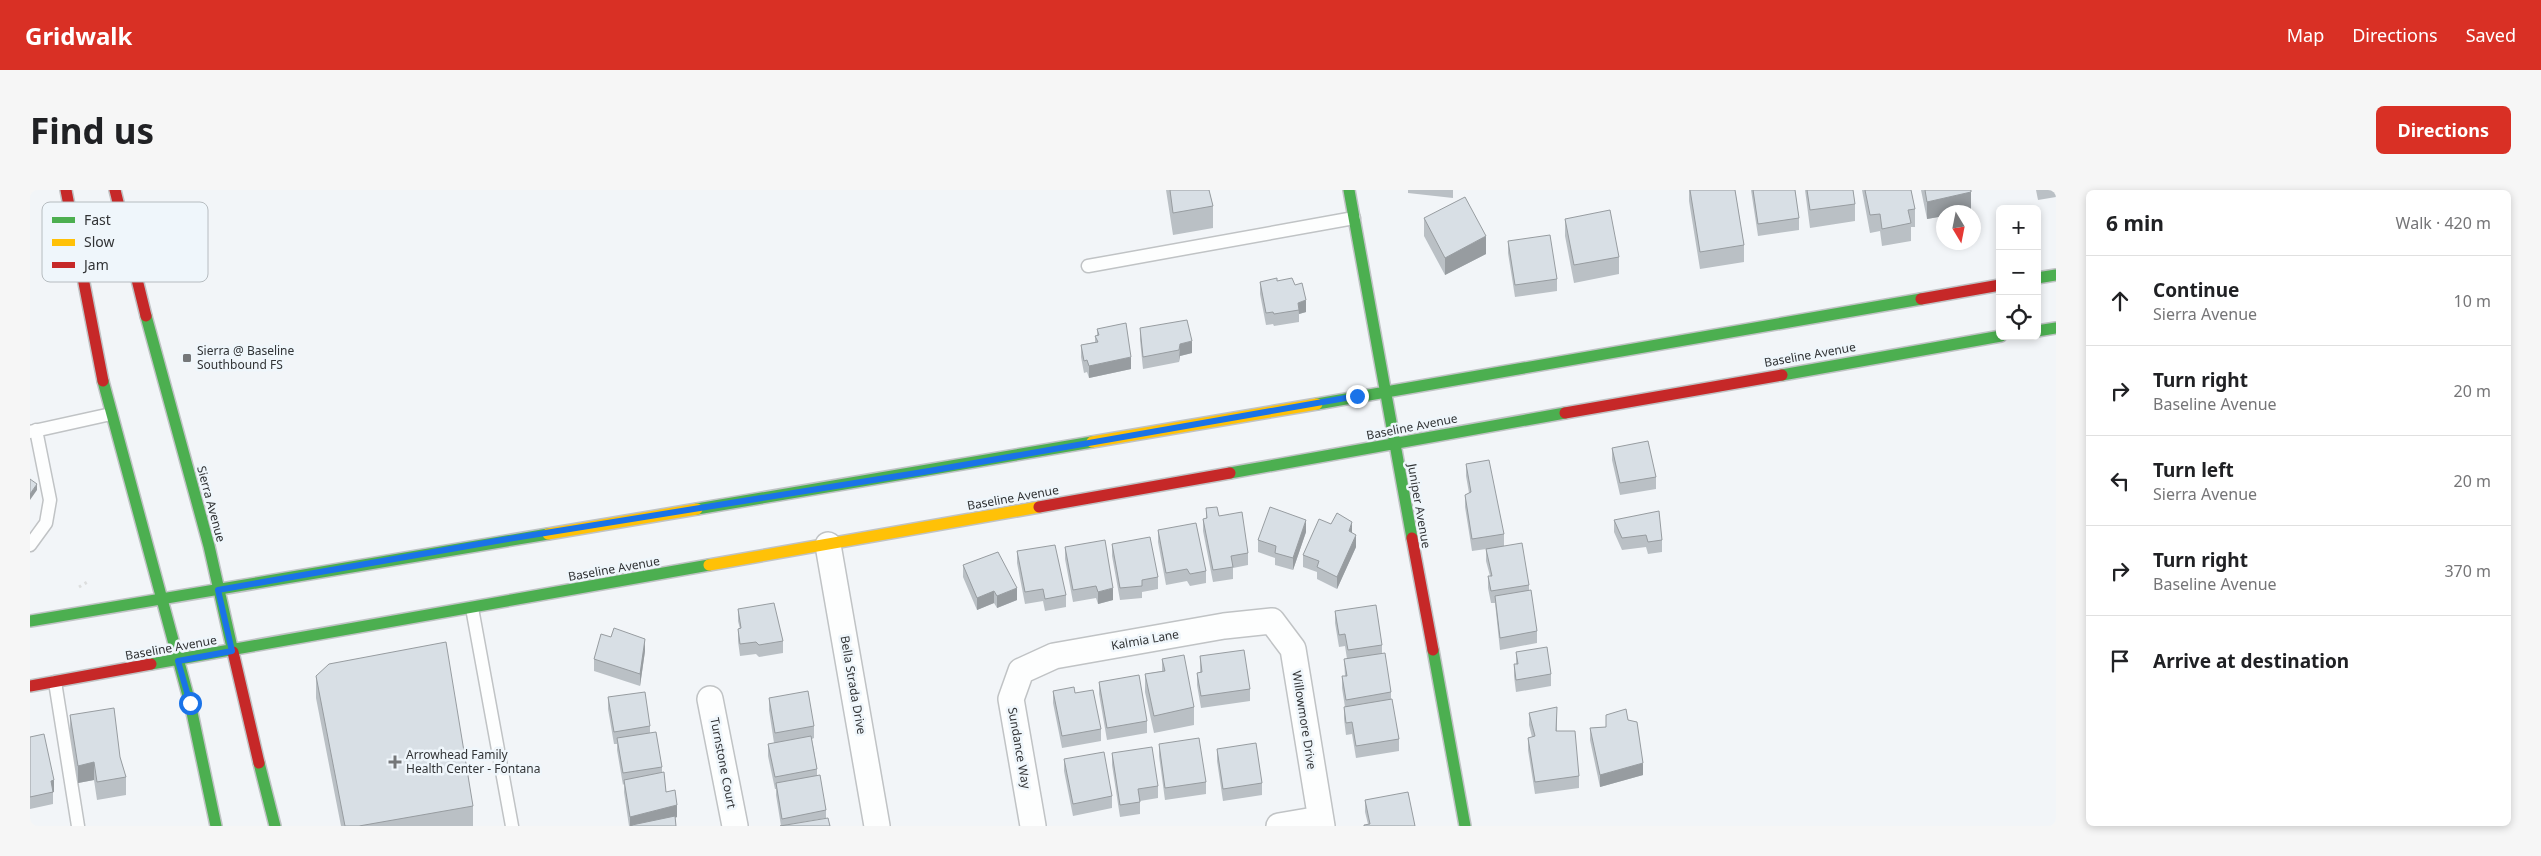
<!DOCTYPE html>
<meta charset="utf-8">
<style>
:root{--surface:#fff;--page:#f6f6f6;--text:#202124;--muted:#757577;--line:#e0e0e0;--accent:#d93025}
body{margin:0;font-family:"Noto Sans",sans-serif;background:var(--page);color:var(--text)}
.controls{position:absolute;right:15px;top:15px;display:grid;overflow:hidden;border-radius:8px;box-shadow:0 2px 8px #0003}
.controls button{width:45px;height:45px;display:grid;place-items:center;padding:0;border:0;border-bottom:1px solid var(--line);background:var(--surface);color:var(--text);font:25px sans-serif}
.compass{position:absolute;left:1906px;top:15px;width:45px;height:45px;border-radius:50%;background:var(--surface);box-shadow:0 2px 8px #0003;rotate:170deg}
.stop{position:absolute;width:15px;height:15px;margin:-11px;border:4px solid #1a73e8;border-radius:50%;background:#fff}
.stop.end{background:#1a73e8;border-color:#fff;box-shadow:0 1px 5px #0008}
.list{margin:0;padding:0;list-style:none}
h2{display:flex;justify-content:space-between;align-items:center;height:65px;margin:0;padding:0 20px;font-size:21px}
h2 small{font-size:16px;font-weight:400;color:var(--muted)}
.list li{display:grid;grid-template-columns:32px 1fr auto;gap:15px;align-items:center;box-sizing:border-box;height:90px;padding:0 20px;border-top:1px solid var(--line)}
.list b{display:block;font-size:19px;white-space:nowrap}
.list p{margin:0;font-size:16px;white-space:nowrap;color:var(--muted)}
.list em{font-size:16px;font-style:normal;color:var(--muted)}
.icon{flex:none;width:28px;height:28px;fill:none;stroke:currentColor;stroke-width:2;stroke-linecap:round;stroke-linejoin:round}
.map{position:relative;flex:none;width:2026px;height:636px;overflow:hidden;border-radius:8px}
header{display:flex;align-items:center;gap:30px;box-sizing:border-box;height:70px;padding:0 25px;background:var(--accent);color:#fff}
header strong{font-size:24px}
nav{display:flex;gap:28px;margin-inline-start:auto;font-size:18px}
.intro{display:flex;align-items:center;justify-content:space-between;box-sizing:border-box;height:120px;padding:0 30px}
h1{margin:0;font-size:35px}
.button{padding:12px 22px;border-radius:8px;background:var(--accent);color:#fff;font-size:18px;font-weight:700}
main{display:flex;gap:30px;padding:0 30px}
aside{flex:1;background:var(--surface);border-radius:8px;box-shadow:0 2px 8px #0003}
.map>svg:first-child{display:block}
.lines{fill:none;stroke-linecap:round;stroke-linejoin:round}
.lane-casing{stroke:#c0c3c5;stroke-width:15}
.street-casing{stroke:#c0c3c5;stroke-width:28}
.fast-casing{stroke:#c0c3c5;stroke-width:14}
.slow-casing{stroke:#c0c3c5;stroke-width:14}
.jam-casing{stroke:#c0c3c5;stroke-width:14}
.path{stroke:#dddede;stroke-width:3;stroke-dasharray:2.5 4;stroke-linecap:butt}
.lane{stroke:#fdfefe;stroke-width:12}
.street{stroke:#fdfefe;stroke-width:25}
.fast{stroke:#4caf50;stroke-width:11}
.slow{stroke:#ffc107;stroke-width:11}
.jam{stroke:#c62828;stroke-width:11}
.wall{fill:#bac0c5}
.shaded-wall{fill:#979ca0}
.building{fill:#d8dfe5;stroke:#979ca0}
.route{stroke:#1a73e8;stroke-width:6}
.poi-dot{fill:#757779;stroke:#eff6fb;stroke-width:2}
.labels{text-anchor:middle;stroke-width:5;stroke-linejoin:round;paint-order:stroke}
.poi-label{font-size:12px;fill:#313335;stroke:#eff6fb;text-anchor:start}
.street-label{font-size:12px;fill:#313335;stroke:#eff6fb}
.key{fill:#eff6fb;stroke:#b6bcc0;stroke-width:1}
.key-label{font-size:14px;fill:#313335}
</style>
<header>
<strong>Gridwalk</strong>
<nav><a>Map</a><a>Directions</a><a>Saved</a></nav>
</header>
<div class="intro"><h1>Find us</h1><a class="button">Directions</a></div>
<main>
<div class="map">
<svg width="2026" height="636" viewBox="0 0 2026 636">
<rect width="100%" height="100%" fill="#f2f5f8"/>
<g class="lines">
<g class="lane-casing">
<path id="lane" d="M1058,76L1324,28
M0,242L81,224
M0,355L16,333L20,310L6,240
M442,418L482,636
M25,492L48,636"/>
</g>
<g class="street-casing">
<path id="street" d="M798,355L847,636
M680,509L705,636
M1003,636L981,509L991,481L1024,466L1194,436L1242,431L1263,459L1292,636
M1249,636L1290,629"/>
</g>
<g class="fast-casing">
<path id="fast" d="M1319,0L1382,348
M2007,88L2026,85
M116,126L179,356L203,462
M2007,141L2026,138
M1752,185L1971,146
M73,191L160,513L186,636
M1287,214L1891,109
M1200,283L1535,223
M667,319L1062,252
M0,431L518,344
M1403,460L1435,636
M121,474L679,375
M229,573L245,636"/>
</g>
<g class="slow-casing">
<path id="slow" d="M1062,252L1287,214
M518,344L667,319
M679,375L1009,317"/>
</g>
<g class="jam-casing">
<path id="jam" d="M36,0L73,191
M85,0L116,126
M1891,109L1970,95
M1535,223L1752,185
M1009,317L1200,283
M1382,348L1403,460
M203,462L229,573
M0,496L121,474"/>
</g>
<path class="path" d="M49,397L59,391"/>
<use href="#lane" class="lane"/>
<use href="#street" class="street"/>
<use href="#fast" class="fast"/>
<use href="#slow" class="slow"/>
<use href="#jam" class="jam"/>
</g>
<path class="wall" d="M1136,0H1179L1183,16V38L1143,45Z
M1378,0H1423V8L1378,3Z
M1659,0H1705L1714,55V72L1670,79L1659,11Z
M1721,0H1765L1769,28V40L1728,46Z
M1775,0H1823L1825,14V31L1780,38Z
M1832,0H1881L1885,19V37H1881V51L1852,56L1850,41L1840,43Z
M1891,0H1941V20L1928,22H1914V26L1897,29Z
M2006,0H2026V7L2008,10Z
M1394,28L1456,64L1415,85L1394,46Z
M1535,29L1589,67V84L1544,93L1535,46Z
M1478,51L1527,89V101L1485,107L1478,63Z
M1247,91L1276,122L1269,124V132L1244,136L1243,134L1236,135L1230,104V92Z
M1110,138L1162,163L1150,166L1149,172L1113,179L1110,150Z
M1067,139L1101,179L1059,188L1057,182L1054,183L1051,167V155L1065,152V146H1067Z
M1582,258L1626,287V299L1590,305L1582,270Z
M1436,274L1474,344V356L1499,395V400L1507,441V453L1470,460L1465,413H1461L1458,398V386H1460L1456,371V359L1442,361L1435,317V305L1439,303L1436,286Z
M1176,318L1189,326L1218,363V375L1203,378V389L1183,392L1173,341V329H1176Z
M1584,330L1632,350V362L1618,364L1616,357L1592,360L1584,342Z
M1128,340L1176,381V393L1160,396L1157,391L1136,395L1128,352Z
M1276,342L1263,380L1245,375V368L1228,362V350Z
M1322,343L1326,357L1307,399L1287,389V382L1273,377V365Z
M1082,354L1128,387V399L1112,402V408L1090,410L1082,366Z
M1035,357L1083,410L1068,414L1066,408L1043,412L1035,369Z
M987,361L1036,405V417L1015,421L1013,411L995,414L987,373Z
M933,375L987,410L967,418L964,413L947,420L933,387Z
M708,419L753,451V463L729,467L726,464L710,466L708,451V439H710L708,431Z
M1305,421L1352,455V463L1361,502V510L1369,549V561L1326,568L1322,544L1316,545L1314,529V517H1315L1312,498V486H1315L1314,469H1317L1315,456L1309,457L1305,433Z
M615,461L610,496L564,481V469Z
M1486,462L1521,484V496L1486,502L1484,486V474H1486Z
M1170,466L1220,499V511L1171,518L1167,495V483H1170Z
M1132,469L1164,517V535L1124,543L1115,502V484L1132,481Z
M286,486L443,616V636H311L286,508Z
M1069,492L1117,531V543L1077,550L1069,504Z
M1023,501L1045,503L1071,539V551L1032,558L1023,513Z
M578,507L620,536V543L632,577V582L636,602L647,627L645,628L646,636H599L594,602V594L593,595L587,560V554H584L578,519Z
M739,508L784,536V548L782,549L787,579V585L796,620V628L751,636L746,605V599H745L738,566V554L744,553L739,520Z
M1499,523L1527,529V541L1549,586V598L1505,604L1498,560V548L1502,547L1499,535Z
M40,525L90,567L96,587V605L67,610L64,590L48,593L40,542Z
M1576,525L1598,530L1613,585L1570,597L1560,550V538L1576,537Z
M0,547L24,602H23V614L0,619Z
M1129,554L1176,592V604L1135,610L1129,566Z
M1187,559L1232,593V605L1193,611L1187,571Z
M1082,563L1128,596V608L1110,611V624L1090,627L1082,575Z
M1034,569L1082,606V618L1043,626L1034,581Z
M1335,610L1385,636L1338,634L1335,622Z"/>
<path class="shaded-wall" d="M1941,2V20L1928,22H1914V26L1897,29V12Z
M1456,46V64L1415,85V68Z
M1276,110V122L1269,124L1268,113Z
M1162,151V163L1150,166L1149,172L1150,154Z
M1101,167V179L1059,188V176Z
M7,294V300L0,310V304Z
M1276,330V342L1263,380V368Z
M1322,332V344L1319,341Z
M1326,345V357L1307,399V387Z
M987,398V410L967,418V406Z
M1083,398V410L1068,414V402Z
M964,401V413L947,420V408Z
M615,449V461L610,496V484Z
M64,572V590L48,593V576Z
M1613,573V585L1570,597V585Z
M24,590V602L21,603V591Z
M647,615V627L611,636H600V627Z"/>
<path class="building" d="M1140,0H1179L1183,16L1143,23Z
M1660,0H1705L1714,55L1670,62Z
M1723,0H1765L1769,28L1728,34Z
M1777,0H1823L1825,14L1780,20Z
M1835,0H1881L1885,19L1878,20L1881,33L1852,39L1850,24L1840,25Z
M1895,0H1941V2L1897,12Z
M1435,7L1456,46L1415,68L1394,28Z
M1580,20L1589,67L1544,75L1535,29Z
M1520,45L1527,89L1485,95L1478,51Z
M1247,88V91L1262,88L1265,95L1272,93L1276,110L1268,113L1269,120L1244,124L1243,122L1236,123L1230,92Z
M1157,130L1162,151L1150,154L1149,160L1113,167L1110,138Z
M1096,133L1101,167L1059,176L1057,170L1054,171L1051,155L1068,152L1065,146L1069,145L1067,139Z
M1618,251L1626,287L1590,293L1582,258Z
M1459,270L1474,344L1442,349L1435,305L1441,302L1436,274Z
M0,289L7,294L0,304Z
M1187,317L1189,326L1212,322L1218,363L1201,366L1203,377L1183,380L1173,329L1177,328L1176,318Z
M1240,317L1276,330L1263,368L1245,363L1246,356L1228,350Z
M1629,321L1632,350L1618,352L1616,345L1592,348L1584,330Z
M1307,323L1322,332L1319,341L1326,345L1307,387L1287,377L1289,371L1273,365L1289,329L1301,334Z
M1166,333L1176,381L1160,384L1157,379L1136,383L1128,340Z
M1120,347L1128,387L1112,390V396L1090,398L1082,354Z
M1075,350L1083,398L1068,402L1066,396L1043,400L1035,357Z
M1492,353L1499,395L1461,401L1458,386H1462L1456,359Z
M1025,355L1036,405L1015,409L1013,399L995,402L987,361Z
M968,362L987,398L967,406L964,401L947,408L933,375Z
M1501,400L1507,441L1470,448L1465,406Z
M744,413L753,451L729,455L726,452L710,454L708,439L711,438L708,419Z
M1346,415L1352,455L1318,460L1315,444L1309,445L1305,421Z
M584,438L615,449L610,484L564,469L571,444L581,447Z
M416,452L443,616L329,636H315L286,486L299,474Z
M1517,457L1521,484L1486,490L1484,474H1488L1486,462Z
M1214,460L1220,499L1171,506L1167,483L1172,482L1170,466Z
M1355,463L1361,502L1316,510L1312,486H1317L1314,469Z
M1154,465L1164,517L1124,526L1115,484L1135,481L1132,469Z
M1109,485L1117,531L1077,538L1069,492Z
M1044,497L1045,503L1063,500L1071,539L1032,546L1023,501Z
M778,501L784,536L745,543L739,508Z
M615,502L620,536L584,542L578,507Z
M1362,509L1369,549L1326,556L1322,532L1316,533L1314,517Z
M1527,517L1526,541H1545L1549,586L1505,592L1498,548L1505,546L1499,523Z
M84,518L90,567L96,587L67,592L64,572L48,576L40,525Z
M1596,519L1598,530L1607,532L1613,573L1570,585L1560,538L1576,537V525Z
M626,542L632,577L593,583L587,548Z
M14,544L24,590L21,591L23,602L0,607V547Z
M781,546L787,579L745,587L738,554Z
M1169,548L1176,592L1135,598L1129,554Z
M1226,553L1232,593L1193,599L1187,559Z
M1122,557L1128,596L1108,599L1110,612L1090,615L1082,563Z
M1074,562L1082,606L1043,614L1034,569Z
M634,582L636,602L645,600L647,615L600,627L594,590Z
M790,585L796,620L752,629L746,593Z
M1378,602L1385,636H1334V635L1340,634L1335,610Z
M645,626L646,636H602V635Z
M798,628L800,636H750Z"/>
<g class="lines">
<path class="route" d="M160,513L148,471L202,461L188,400L472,350L899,281L1327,206"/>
</g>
<g class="poi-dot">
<rect x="152" y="163" width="10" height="10" rx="2.5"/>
<path d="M362.5 564.5h5v5h5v5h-5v5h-5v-5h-5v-5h5z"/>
</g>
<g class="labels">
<g class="poi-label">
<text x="167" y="165">Sierra @ Baseline<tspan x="167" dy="14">Southbound FS</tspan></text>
<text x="376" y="569">Arrowhead Family<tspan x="376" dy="14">Health Center - Fontana</tspan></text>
</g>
<g class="street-label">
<text transform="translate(1780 165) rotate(-10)" y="4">Baseline Avenue</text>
<text transform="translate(1382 237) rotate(-11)" y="4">Baseline Avenue</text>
<text transform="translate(983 308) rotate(-10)" y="4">Baseline Avenue</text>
<text transform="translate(181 314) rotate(75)" y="4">Sierra Avenue</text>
<text transform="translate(1389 316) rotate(80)" y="4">Juniper Avenue</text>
<text transform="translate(584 379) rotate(-10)" y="4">Baseline Avenue</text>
<text transform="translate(1115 450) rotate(-10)" y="4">Kalmia Lane</text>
<text transform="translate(141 458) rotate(-10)" y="4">Baseline Avenue</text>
<text transform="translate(823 495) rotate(80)" y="4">Bella Strada Drive</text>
<text transform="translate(1274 530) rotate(81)" y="4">Willowmore Drive</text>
<text transform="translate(989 558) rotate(80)" y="4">Sundance Way</text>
<text transform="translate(693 573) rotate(79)" y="4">Turnstone Court</text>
</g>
</g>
<rect x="12" y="12" width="166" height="80" rx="8" class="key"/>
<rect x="22" y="27" width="23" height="6" fill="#4caf50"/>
<rect x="22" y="49" width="23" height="7" fill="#ffc107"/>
<rect x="22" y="72" width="23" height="6" fill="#c62828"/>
<g class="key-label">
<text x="54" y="35">Fast</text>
<text x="54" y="57">Slow</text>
<text x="54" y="80">Jam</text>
</g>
</svg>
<div class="controls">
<button>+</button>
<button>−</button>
<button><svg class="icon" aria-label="locate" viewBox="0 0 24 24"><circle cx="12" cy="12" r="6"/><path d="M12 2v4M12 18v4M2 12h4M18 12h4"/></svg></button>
</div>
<svg class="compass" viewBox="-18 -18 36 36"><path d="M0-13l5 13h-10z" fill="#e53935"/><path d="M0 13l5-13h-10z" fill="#757577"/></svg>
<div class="stop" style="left:160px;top:513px"></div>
<div class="stop end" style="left:1327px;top:206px"></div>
</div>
<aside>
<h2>6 min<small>Walk · 420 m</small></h2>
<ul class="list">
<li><svg class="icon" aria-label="ahead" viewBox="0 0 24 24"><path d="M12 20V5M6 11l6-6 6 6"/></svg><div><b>Continue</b><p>Sierra Avenue</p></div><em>10 m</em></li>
<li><svg class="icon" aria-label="right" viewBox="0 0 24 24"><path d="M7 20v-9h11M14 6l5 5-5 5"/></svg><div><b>Turn right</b><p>Baseline Avenue</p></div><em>20 m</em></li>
<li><svg class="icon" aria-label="left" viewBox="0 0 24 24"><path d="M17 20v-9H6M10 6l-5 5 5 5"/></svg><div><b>Turn left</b><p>Sierra Avenue</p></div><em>20 m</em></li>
<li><svg class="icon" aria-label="right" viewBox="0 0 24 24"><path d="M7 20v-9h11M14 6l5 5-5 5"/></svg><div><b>Turn right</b><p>Baseline Avenue</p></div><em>370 m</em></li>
<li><svg class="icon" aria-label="arrive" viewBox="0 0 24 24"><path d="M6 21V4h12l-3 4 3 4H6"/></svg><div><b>Arrive at destination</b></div></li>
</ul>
</aside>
</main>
